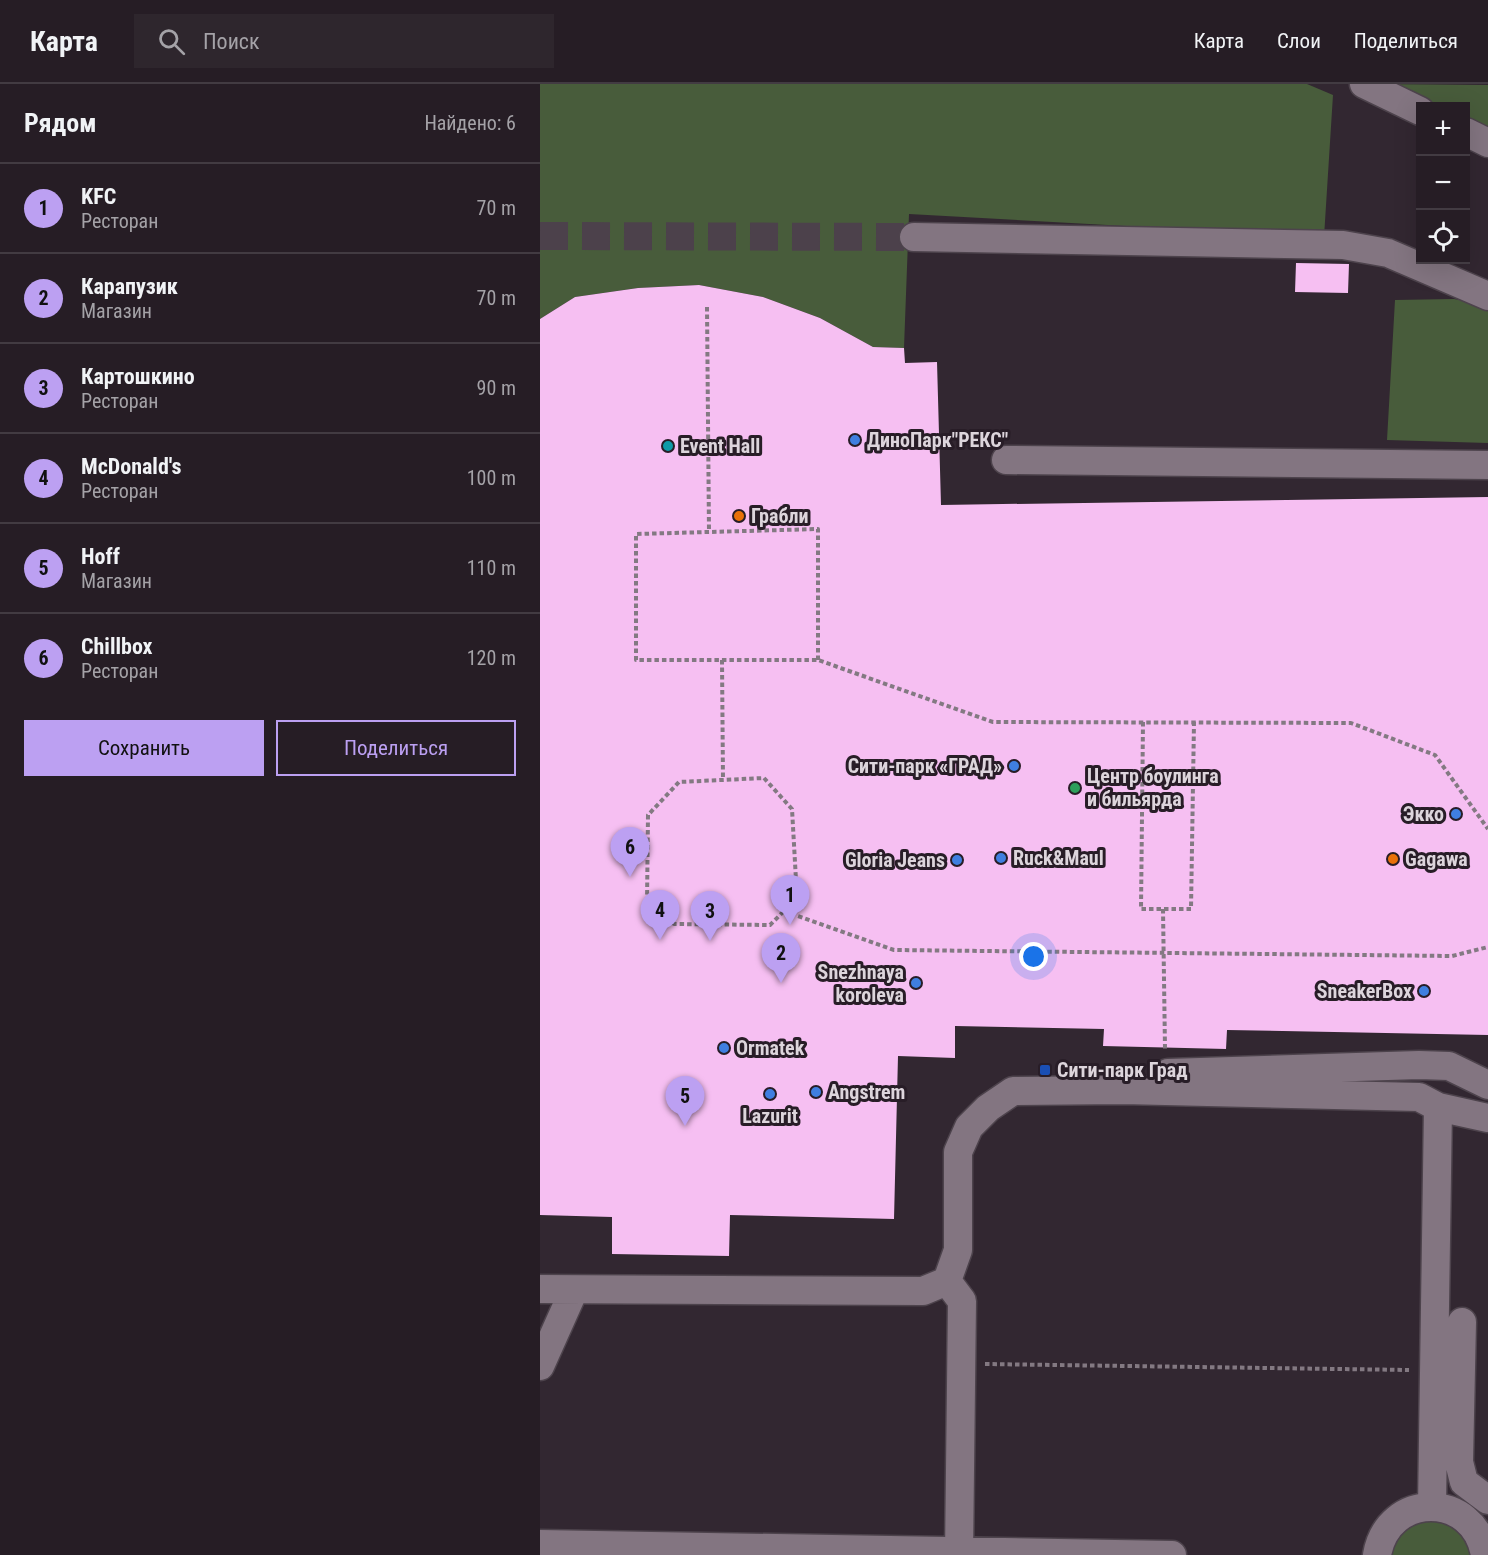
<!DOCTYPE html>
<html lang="ru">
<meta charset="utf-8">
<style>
:root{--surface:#261d25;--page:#2e262d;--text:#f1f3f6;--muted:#a4a2a7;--line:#423b42;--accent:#bca0f2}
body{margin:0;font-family:"Roboto Condensed",sans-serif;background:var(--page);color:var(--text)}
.controls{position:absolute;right:18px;top:18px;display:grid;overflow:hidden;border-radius:0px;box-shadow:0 6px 24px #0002}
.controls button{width:54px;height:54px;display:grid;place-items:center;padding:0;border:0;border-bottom:2px solid var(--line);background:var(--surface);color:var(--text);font:30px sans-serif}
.you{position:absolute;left:494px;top:873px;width:21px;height:21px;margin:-15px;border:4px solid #fff;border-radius:50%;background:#1a73e8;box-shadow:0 0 0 9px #1a73e833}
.badge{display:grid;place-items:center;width:39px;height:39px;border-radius:50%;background:var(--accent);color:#111;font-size:20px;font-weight:700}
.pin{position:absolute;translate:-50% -50px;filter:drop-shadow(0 2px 3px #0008)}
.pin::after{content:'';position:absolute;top:32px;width:21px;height:18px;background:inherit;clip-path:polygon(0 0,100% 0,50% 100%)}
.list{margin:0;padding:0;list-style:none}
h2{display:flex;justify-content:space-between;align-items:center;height:78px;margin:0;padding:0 24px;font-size:26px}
h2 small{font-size:20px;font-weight:400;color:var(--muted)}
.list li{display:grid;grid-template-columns:39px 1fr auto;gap:18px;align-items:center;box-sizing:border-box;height:90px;padding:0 24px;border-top:2px solid var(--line)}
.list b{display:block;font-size:22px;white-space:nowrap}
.list p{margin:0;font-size:20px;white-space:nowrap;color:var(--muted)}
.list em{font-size:20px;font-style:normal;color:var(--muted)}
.actions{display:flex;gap:12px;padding:18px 24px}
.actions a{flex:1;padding:14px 0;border:2px solid var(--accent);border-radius:0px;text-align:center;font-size:21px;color:var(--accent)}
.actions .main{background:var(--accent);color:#111}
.icon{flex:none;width:33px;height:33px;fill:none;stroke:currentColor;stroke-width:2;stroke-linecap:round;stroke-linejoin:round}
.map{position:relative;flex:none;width:948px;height:1471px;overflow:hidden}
header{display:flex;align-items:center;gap:36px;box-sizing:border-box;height:84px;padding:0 30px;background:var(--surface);border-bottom:2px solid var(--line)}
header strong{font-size:28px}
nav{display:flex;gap:33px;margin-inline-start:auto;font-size:21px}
.search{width:420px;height:54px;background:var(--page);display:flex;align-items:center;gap:15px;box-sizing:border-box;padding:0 21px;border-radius:0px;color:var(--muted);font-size:22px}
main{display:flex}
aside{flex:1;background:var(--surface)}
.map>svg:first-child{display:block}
.green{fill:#485c3b}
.building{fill:#f6bff2}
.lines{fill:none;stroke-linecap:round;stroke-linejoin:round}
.minor-tunnel{stroke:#4c414b;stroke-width:28;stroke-dasharray:28 14;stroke-linecap:butt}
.minor-casing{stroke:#4d434c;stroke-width:31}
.path{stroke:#837982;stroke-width:4;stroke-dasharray:4.5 3;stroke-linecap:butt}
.minor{stroke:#837581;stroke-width:28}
.shop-dot{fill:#3f7fe0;stroke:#281d27;stroke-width:2}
.culture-dot{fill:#0f9aa8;stroke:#281d27;stroke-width:2}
.food-dot{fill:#e8710a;stroke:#281d27;stroke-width:2}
.leisure-dot{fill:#2e9e5b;stroke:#281d27;stroke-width:2}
.transit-dot{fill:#1a4fb4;stroke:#281d27;stroke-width:2}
.labels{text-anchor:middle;stroke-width:6;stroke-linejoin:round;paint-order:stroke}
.poi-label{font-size:20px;font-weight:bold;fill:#ddd5dc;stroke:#281d27;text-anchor:start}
</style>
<header>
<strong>Карта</strong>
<div class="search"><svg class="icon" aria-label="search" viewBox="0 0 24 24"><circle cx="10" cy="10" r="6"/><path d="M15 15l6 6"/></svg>Поиск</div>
<nav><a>Карта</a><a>Слои</a><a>Поделиться</a></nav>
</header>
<main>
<aside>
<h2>Рядом<small>Найдено: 6</small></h2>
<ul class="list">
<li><span class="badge">1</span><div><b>KFC</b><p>Ресторан</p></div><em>70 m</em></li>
<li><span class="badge">2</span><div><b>Карапузик</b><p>Магазин</p></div><em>70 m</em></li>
<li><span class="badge">3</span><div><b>Картошкино</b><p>Ресторан</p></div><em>90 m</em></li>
<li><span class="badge">4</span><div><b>McDonald's</b><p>Ресторан</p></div><em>100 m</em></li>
<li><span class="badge">5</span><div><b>Hoff</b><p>Магазин</p></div><em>110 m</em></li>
<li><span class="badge">6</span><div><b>Chillbox</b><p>Ресторан</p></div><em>120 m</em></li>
</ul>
<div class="actions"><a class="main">Сохранить</a><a>Поделиться</a></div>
</aside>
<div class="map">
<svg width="948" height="1471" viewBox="0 0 948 1471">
<rect width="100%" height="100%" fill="#322731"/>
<path class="green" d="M0,0H767L793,11L784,153L369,130L364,264L333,263L280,234L223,213L159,201L98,204L35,213L0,235Z
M832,0L948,1V57L926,47V22H880Z
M914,215L931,218L948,227V359L847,356L855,216Z
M889,1434L915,1441L934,1471H851C859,1446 866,1444 889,1434Z"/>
<path class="building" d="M756,179L809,180L808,209L755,208Z
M159,201L223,213L280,234L333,263L364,264L365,279L397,278L401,421L948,413V951L687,946L686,965L563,962L564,945L415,942V974L358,972L354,1135L190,1131L189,1172L72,1170V1133L0,1131V235L35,213L98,204Z"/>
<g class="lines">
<path class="minor-tunnel" d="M0,152L374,153"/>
<g class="minor-casing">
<path id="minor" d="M824,0L880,27
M926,48L948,59
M374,153L803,161L848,169L948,212
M466,376L948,381
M628,989L879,981L909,982L948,1001
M407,1197L422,1217L419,1471
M0,1205L383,1207L407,1197L418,1166V1068L429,1043L448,1024L473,1007L583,1006L879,1013L898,1023L948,1034
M922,1238L919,1378L924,1398L948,1416
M0,1282L34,1206
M892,1422L898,1023
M0,1460L632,1471
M837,1471C848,1407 934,1407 945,1471"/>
</g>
<path class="path" d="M167,223L169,448
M182,576L183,696
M278,576V445L96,450V576H278L453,638L811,639L895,671L948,745
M603,638L601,825H651L654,638
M224,694L252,725L257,814L230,841L134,840L107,818L108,731L139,698Z
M623,825L625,965
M244,827L354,866L912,872L948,863
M445,1280L869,1286"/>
<use href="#minor" class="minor"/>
</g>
<g class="shop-dot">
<circle cx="315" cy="356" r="6"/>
<circle cx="474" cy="682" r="6"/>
<circle cx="916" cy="730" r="6"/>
<circle cx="461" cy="774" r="6"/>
<circle cx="417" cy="776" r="6"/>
<circle cx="376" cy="899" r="6"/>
<circle cx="884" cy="907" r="6"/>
<circle cx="184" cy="964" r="6"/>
<circle cx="276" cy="1008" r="6"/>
<circle cx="230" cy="1010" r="6"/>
</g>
<circle class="culture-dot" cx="128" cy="362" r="6"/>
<g class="food-dot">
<circle cx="199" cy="432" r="6"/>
<circle cx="853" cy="775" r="6"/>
</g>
<circle class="leisure-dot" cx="535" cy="704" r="6"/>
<rect class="transit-dot" x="499" y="980" width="12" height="12" rx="3"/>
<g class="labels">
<g class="poi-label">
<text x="327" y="363">ДиноПарк"РЕКС"</text>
<text x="140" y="369">Event Hall</text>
<text x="211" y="439">Грабли</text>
<text x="462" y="689" text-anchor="end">Сити-парк «ГРАД»</text>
<text x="547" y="699">Центр боулинга<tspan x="547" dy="23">и бильярда</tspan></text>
<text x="904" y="737" text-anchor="end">Экко</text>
<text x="473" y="781">Ruck&amp;Maul</text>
<text x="865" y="782">Gagawa</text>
<text x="405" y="783" text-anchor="end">Gloria Jeans</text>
<text x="364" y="895" text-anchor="end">Snezhnaya<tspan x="364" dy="23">koroleva</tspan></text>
<text x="872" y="914" text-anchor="end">SneakerBox</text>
<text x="196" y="971">Ormatek</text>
<text x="517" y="993">Сити-парк Град</text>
<text x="288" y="1015">Angstrem</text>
<text x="230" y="1039" text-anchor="middle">Lazurit</text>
</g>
</g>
</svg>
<div class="controls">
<button>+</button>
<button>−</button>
<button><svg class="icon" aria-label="locate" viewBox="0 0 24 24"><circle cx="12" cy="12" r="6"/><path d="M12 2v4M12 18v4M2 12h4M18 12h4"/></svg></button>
</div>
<div class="you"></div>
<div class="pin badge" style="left:250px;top:841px">1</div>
<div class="pin badge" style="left:241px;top:899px">2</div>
<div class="pin badge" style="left:170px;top:857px">3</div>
<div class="pin badge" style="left:120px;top:856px">4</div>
<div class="pin badge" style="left:145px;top:1042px">5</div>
<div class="pin badge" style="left:90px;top:793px">6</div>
</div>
</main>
